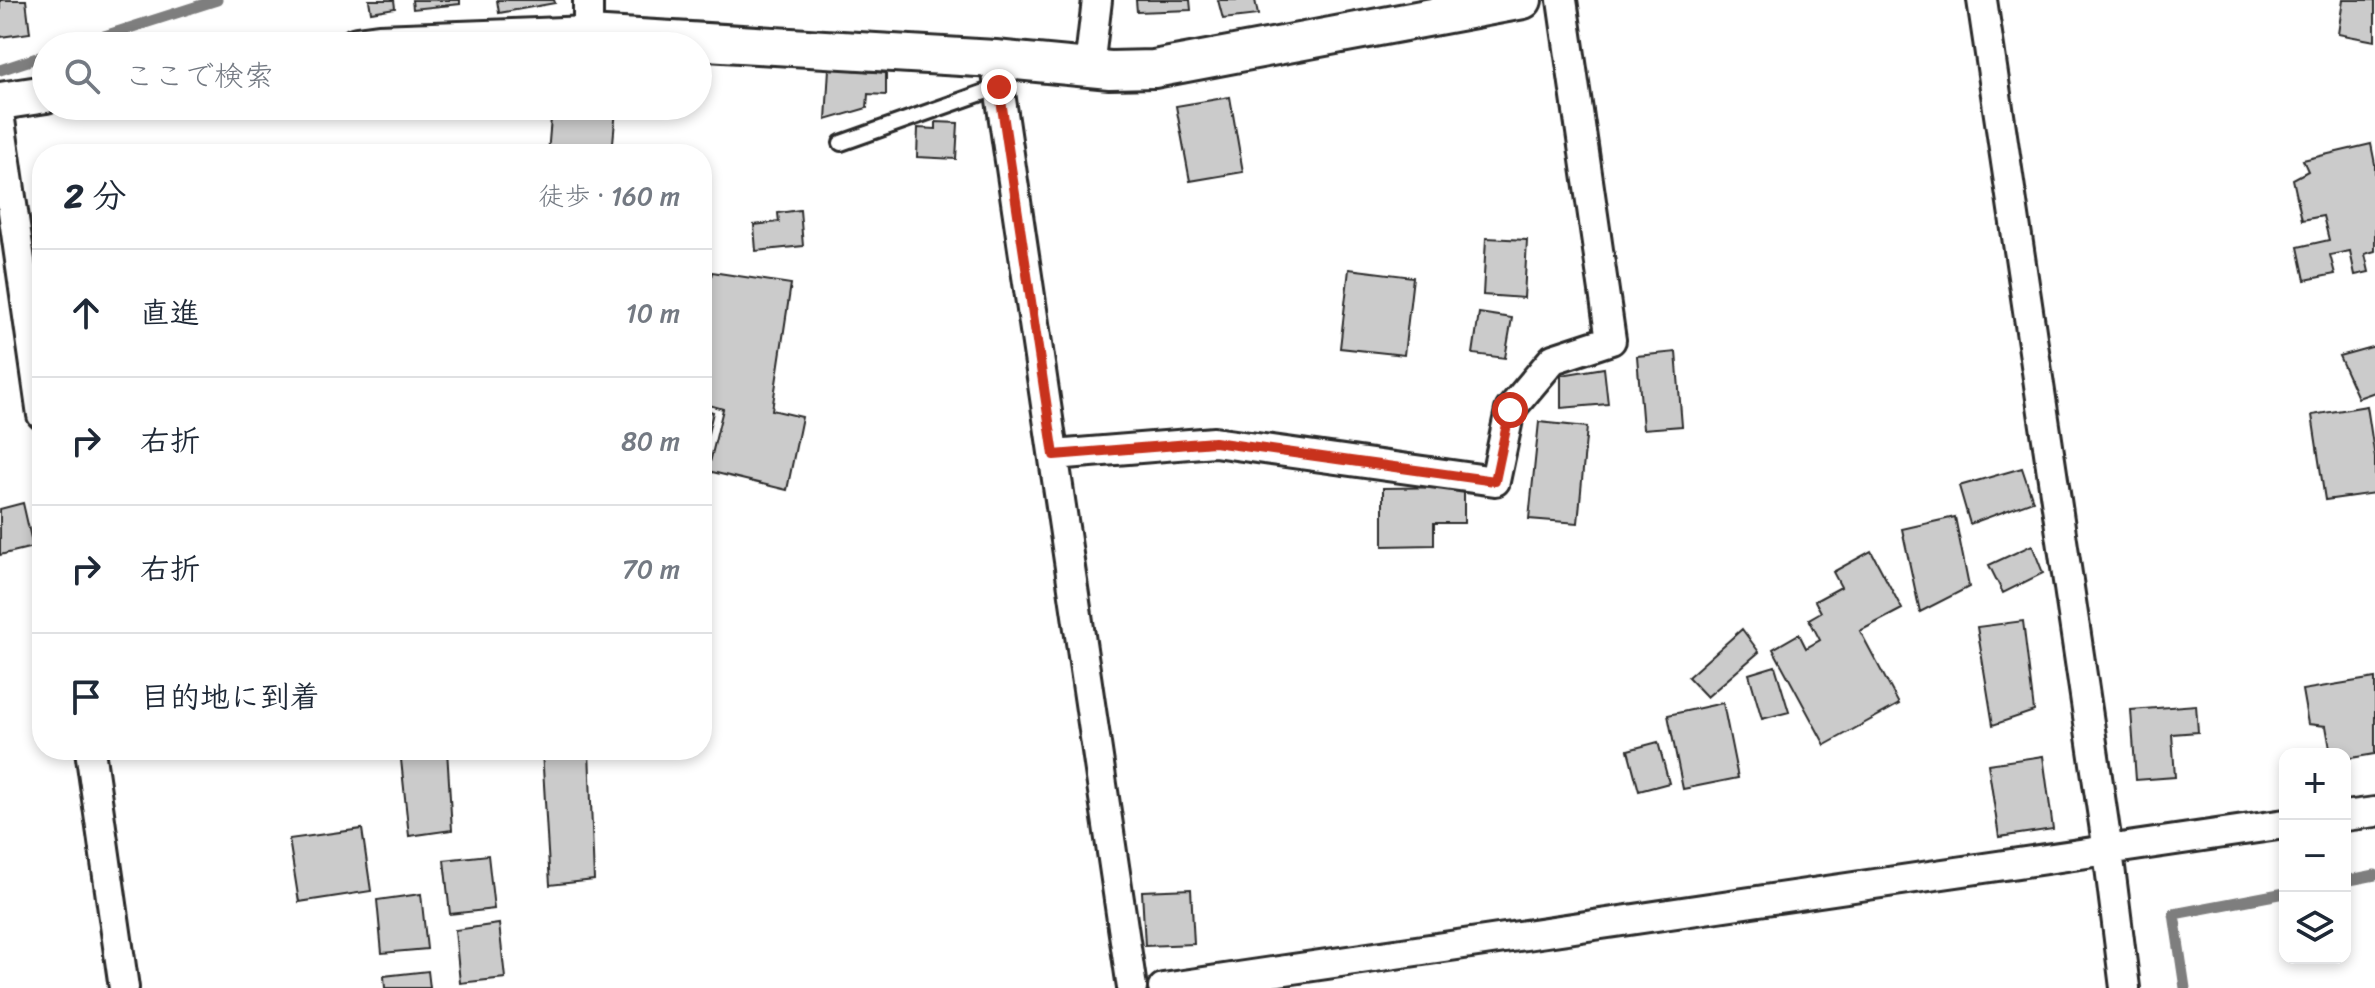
<!DOCTYPE html>
<html lang="ja">
<meta charset="utf-8">
<style>
:root{--surface:#fff;--page:#f6f6f7;--text:#1f2937;--muted:#747a83;--line:#e0e1e3}
body{margin:0;font-family:Sriracha,"Klee One",sans-serif;background:var(--page);color:var(--text)}
.controls{position:absolute;right:24px;bottom:24px;display:grid;overflow:hidden;border-radius:16px;box-shadow:0 4px 12px #0003}
.controls button{width:72px;height:72px;display:grid;place-items:center;padding:0;border:0;border-bottom:2px solid var(--line);background:var(--surface);color:var(--text);font:40px sans-serif}
.stop{position:absolute;width:24px;height:24px;margin:-18px;border:6px solid #c8321e;border-radius:50%;background:#fff}
.stop.end{background:#c8321e;border-color:#fff;box-shadow:0 2px 8px #0008}
.list{margin:0;padding:0;list-style:none}
h2{display:flex;justify-content:space-between;align-items:center;height:104px;margin:0;padding:0 32px;font-size:34px}
h2 small{font-size:26px;font-weight:400;color:var(--muted)}
.list li{display:grid;grid-template-columns:52px 1fr auto;gap:24px;align-items:center;box-sizing:border-box;height:128px;padding:0 32px;border-top:2px solid var(--line)}
.list b{display:block;font-size:30px;white-space:nowrap}
.list em{font-size:26px;font-style:normal;color:var(--muted)}
.icon{flex:none;width:44px;height:44px;fill:none;stroke:currentColor;stroke-width:2;stroke-linecap:round;stroke-linejoin:round}
.map{position:relative;flex:none;width:2375px;height:988px;overflow:hidden}
.search{position:absolute;background:var(--surface);box-shadow:0 4px 12px #0003;left:32px;top:32px;width:680px;height:88px;display:flex;align-items:center;gap:20px;box-sizing:border-box;padding:0 28px;border-radius:44px;color:var(--muted);font-size:30px}
.panel{position:absolute;background:var(--surface);box-shadow:0 4px 12px #0003;left:32px;top:144px;width:680px;height:616px;border-radius:32px}
.map>svg:first-child{display:block}
.lines{fill:none;stroke-linecap:round;stroke-linejoin:round}
.stream{stroke:#7e7e7e;stroke-width:11}
.building{fill:#cbcbcb;stroke:#2b2b2b;stroke-width:2}
.service-casing{stroke:#2b2b2b;stroke-width:20}
.minor-casing{stroke:#2b2b2b;stroke-width:34}
.tertiary-casing{stroke:#2b2b2b;stroke-width:42}
.service{stroke:#fff;stroke-width:14}
.minor{stroke:#fff;stroke-width:28}
.tertiary{stroke:#fff;stroke-width:36}
.route{stroke:#c8321e;stroke-width:10}
</style>
<div class="map">
<svg width="2375" height="988" viewBox="0 0 2375 988">
<rect width="100%" height="100%" fill="#fff"/>
<filter id="ink" filterUnits="userSpaceOnUse"><feTurbulence type="fractalNoise" baseFrequency=".0125" numOctaves="2"/><feDisplacementMap in="SourceGraphic" scale="16" xChannelSelector="R" yChannelSelector="G"/><feConvolveMatrix kernelMatrix="1 2 1 2 8 2 1 2 1" color-interpolation-filters="sRGB"/></filter>
<g filter="url(#ink)">
<g class="lines">
<path class="stream" d="M73,46L217,0
M0,70L46,55
M2345,881L2375,875
M2185,988L2174,914L2285,893"/>
</g>
<path class="building" d="M0,0H26L30,33L0,37Z
M369,0H394L395,8L371,12Z
M412,0H460V4L413,9Z
M497,0H554L555,3L499,13Z
M1136,0H1190L1191,10L1137,12Z
M1218,0H1255L1258,15L1223,19Z
M2343,0H2375V41L2338,34Z
M829,68L886,73V95L868,94L867,108L826,120Z
M1230,97L1243,172L1190,181L1176,106Z
M552,106L616,109L612,154H548Z
M936,122L958,123L956,159L917,157L918,128L936,129Z
M2371,144L2375,164V251L2365,254L2369,272L2355,275L2350,251L2330,255L2335,274L2305,280L2298,247L2329,240L2323,216L2302,220L2293,179L2308,171L2303,160Z
M800,210L803,246L756,251L754,225L779,222L778,213Z
M1486,238L1527,240L1524,298L1483,295Z
M1349,269L1413,277L1404,355L1340,348Z
M712,272L791,284L772,410L802,417L787,490L708,471L723,409L702,403V337Z
M1479,313L1512,318L1505,358L1473,354Z
M2375,346V392L2358,398L2339,356Z
M1676,352L1682,426L1643,429L1637,356Z
M1604,368L1608,404L1561,408V375Z
M2367,406L2375,458V493L2325,500L2312,415Z
M702,409L713,412L702,459Z
M1539,422L1587,427L1578,523L1529,519Z
M2022,468L2033,501L1970,524L1959,486Z
M1464,487V523H1434V545L1383,546V488Z
M23,503L33,547L0,555V509Z
M1955,517L1969,587L1920,612L1902,529Z
M2032,545L2043,573L2003,593L1989,565Z
M1871,551L1902,609L1860,631L1899,704L1825,745L1773,649L1799,634L1806,648L1820,640L1809,619L1821,612L1815,601L1841,587L1833,572Z
M2023,621L2034,711L1993,725L1977,627Z
M1742,629L1759,652L1707,697L1688,677Z
M1775,666L1789,712L1762,719L1749,674Z
M2375,678V754L2345,759V754H2331L2326,726L2308,724L2302,690Z
M1723,703L1738,778L1683,789L1668,715Z
M2196,705L2198,732L2172,734L2175,777L2136,780L2131,710Z
M1658,742L1669,783L1639,791L1628,750Z
M400,750H447L452,830L409,836Z
M589,750L594,880L550,885L542,751Z
M2043,756L2053,829L1999,837L1988,764Z
M362,829L371,891L299,902L289,839Z
M488,855L494,909L450,914L444,860Z
M1191,889L1194,944L1145,946L1142,891Z
M421,894L427,949L382,953L377,900Z
M499,924L505,978L460,983L455,930Z
M428,971L430,988H385L384,976Z"/>
<g class="lines">
<g class="service-casing">
<path id="service" d="M841,143L999,87"/>
</g>
<g class="minor-casing">
<path id="minor" d="M1982,0L2108,851L2125,988
M588,35V0
M995,59L1132,988
M1089,68L1097,0
M0,120L42,415
M1054,455L1214,442L1495,481L1510,410L1553,359L1611,340L1562,0
M90,750L124,988
M2345,816L2375,812
M1163,988L2285,824"/>
</g>
<g class="tertiary-casing">
<path id="tertiary" d="M357,46L379,43L588,35L995,59L1110,70L1154,69L1523,0
M0,101L46,94"/>
</g>
<use href="#service" class="service"/>
<use href="#minor" class="minor"/>
<use href="#tertiary" class="tertiary"/>
</g>
</g>
<g class="lines" filter="url(#ink)">
<path class="route" d="M999,87L1054,455L1214,442L1495,481L1510,410"/>
</g>
</svg>
<div class="controls">
<button>+</button>
<button>−</button>
<button><svg class="icon" aria-label="layers" viewBox="0 0 24 24"><path d="M12 4l9 5-9 5-9-5zM3 14l9 5 9-5"/></svg></button>
</div>
<div class="stop" style="left:1510px;top:410px"></div>
<div class="stop end" style="left:999px;top:87px"></div>
<div class="search"><svg class="icon" aria-label="search" viewBox="0 0 24 24"><circle cx="10" cy="10" r="6"/><path d="M15 15l6 6"/></svg>ここで検索</div>
<section class="panel">
<h2>2 分<small>徒歩 · 160 m</small></h2>
<ul class="list">
<li><svg class="icon" aria-label="ahead" viewBox="0 0 24 24"><path d="M12 20V5M6 11l6-6 6 6"/></svg><div><b>直進</b></div><em>10 m</em></li>
<li><svg class="icon" aria-label="right" viewBox="0 0 24 24"><path d="M7 20v-9h11M14 6l5 5-5 5"/></svg><div><b>右折</b></div><em>80 m</em></li>
<li><svg class="icon" aria-label="right" viewBox="0 0 24 24"><path d="M7 20v-9h11M14 6l5 5-5 5"/></svg><div><b>右折</b></div><em>70 m</em></li>
<li><svg class="icon" aria-label="arrive" viewBox="0 0 24 24"><path d="M6 21V4h12l-3 4 3 4H6"/></svg><div><b>目的地に到着</b></div></li>
</ul>
</section>
</div>
